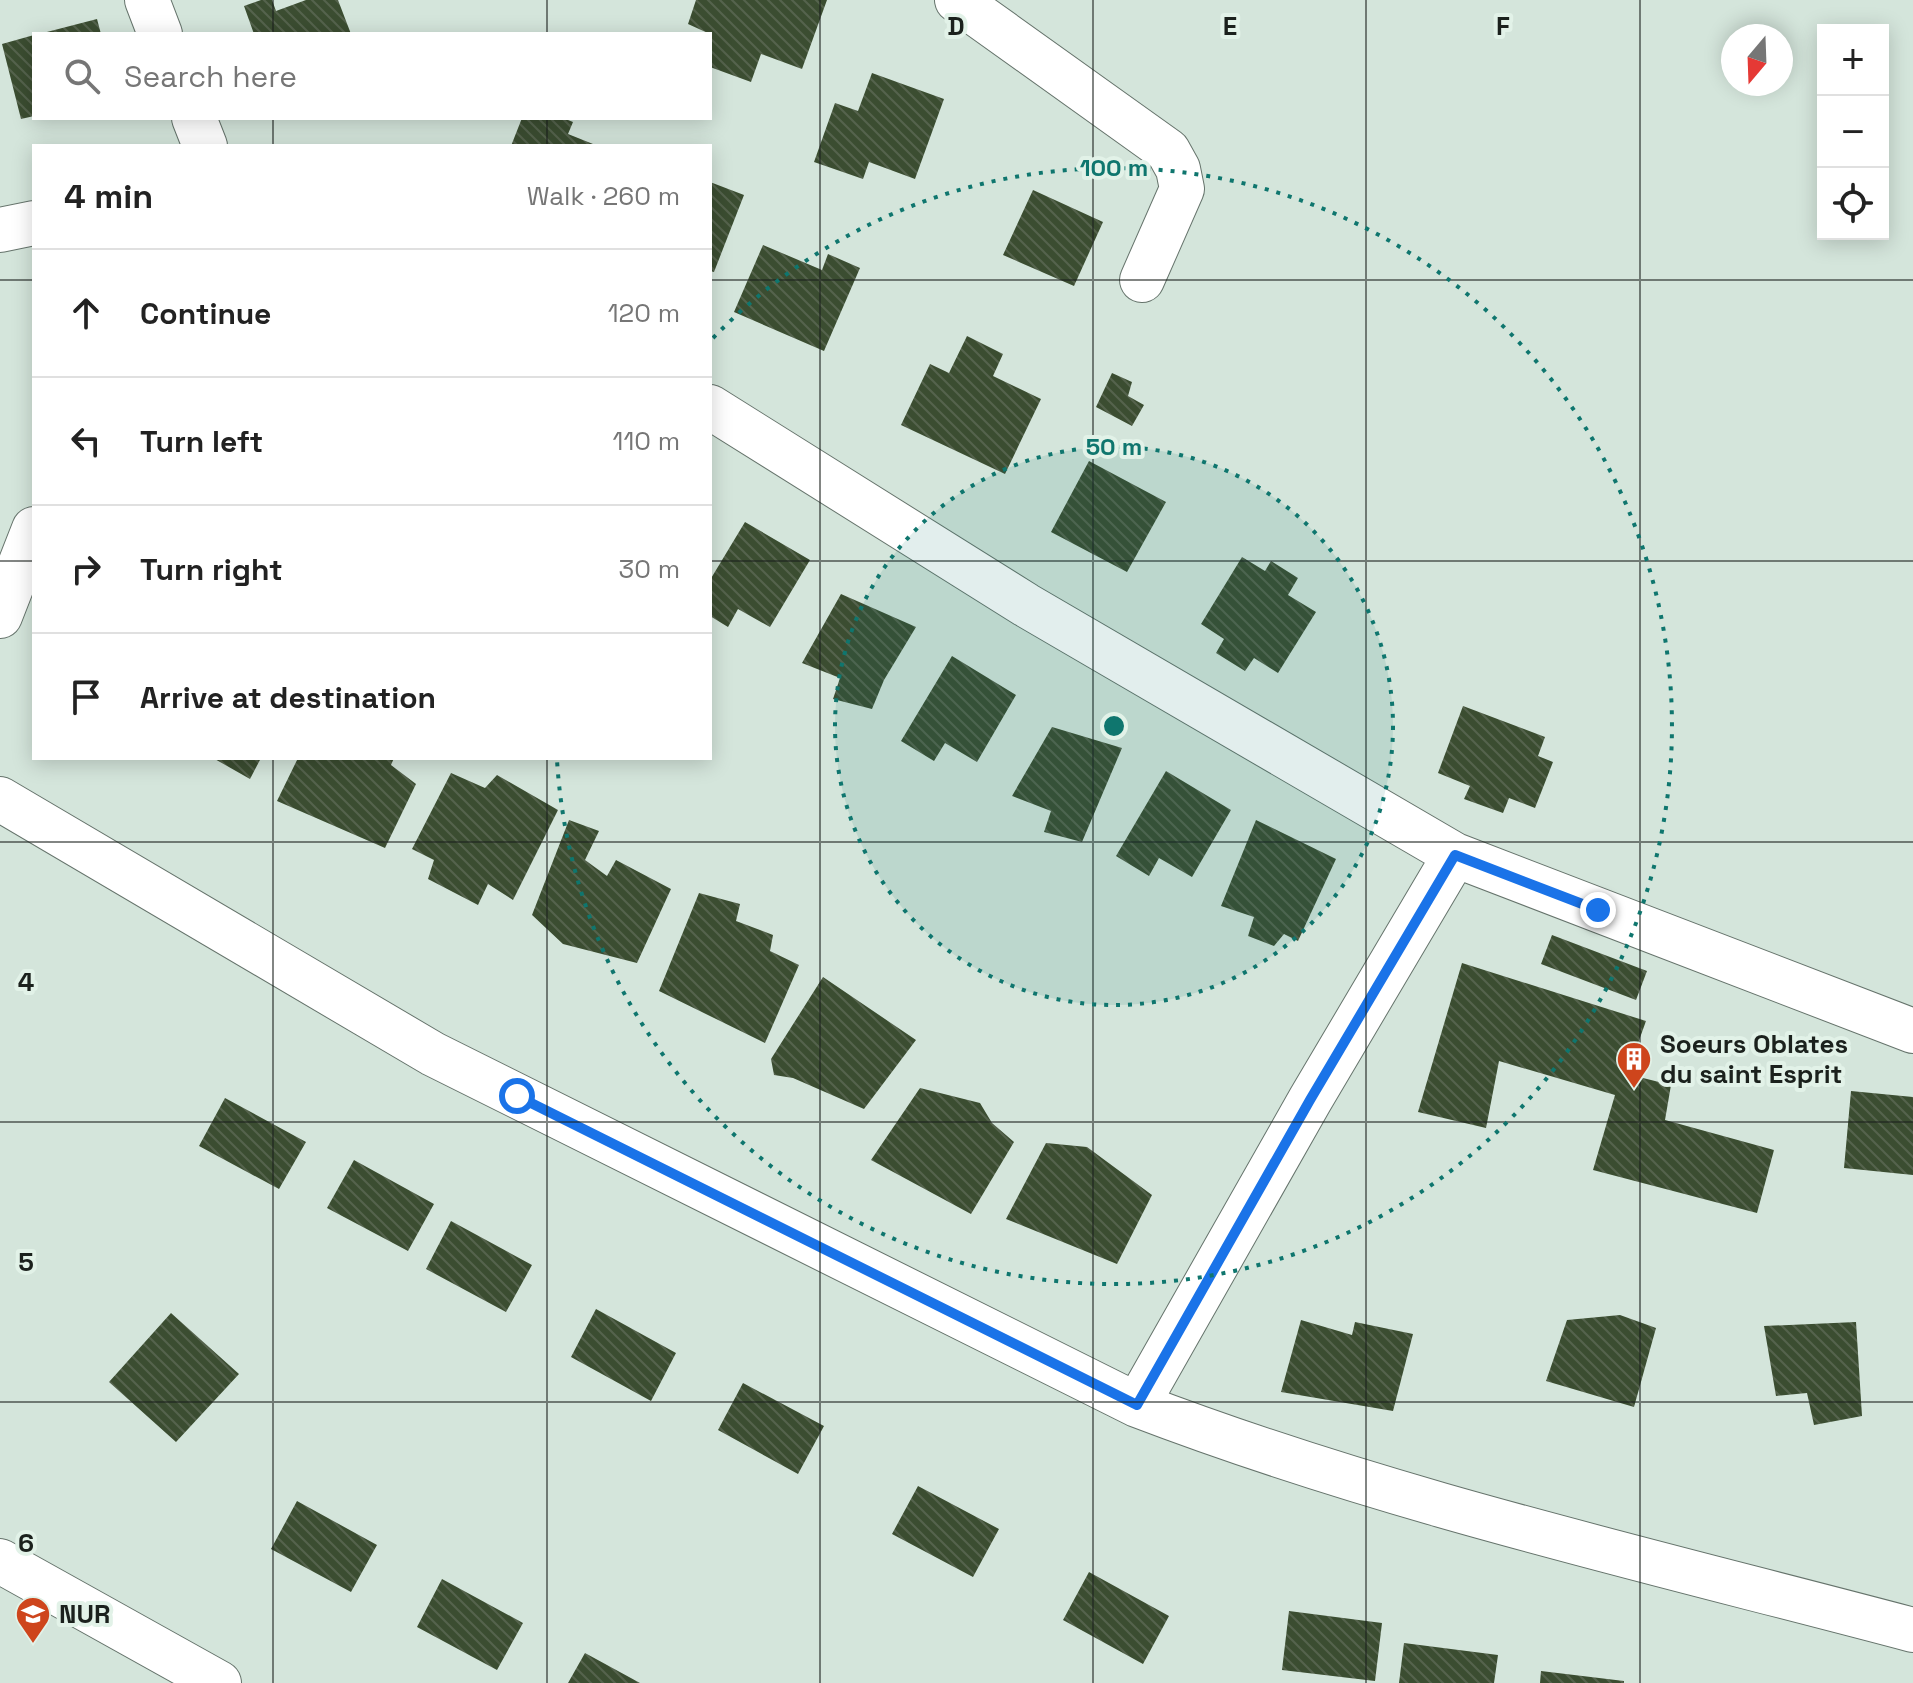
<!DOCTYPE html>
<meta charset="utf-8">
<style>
:root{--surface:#fff;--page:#f6f6f6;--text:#222;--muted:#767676;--line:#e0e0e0}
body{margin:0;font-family:"Space Grotesk",sans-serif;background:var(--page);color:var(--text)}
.controls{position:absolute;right:24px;top:24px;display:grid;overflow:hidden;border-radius:0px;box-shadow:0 4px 20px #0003}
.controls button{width:72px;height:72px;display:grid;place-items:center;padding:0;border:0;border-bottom:2px solid var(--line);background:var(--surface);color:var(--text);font:40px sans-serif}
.compass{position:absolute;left:1721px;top:24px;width:72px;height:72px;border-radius:50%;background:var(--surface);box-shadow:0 4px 20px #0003;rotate:199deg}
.stop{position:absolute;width:24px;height:24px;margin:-18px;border:6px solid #1a73e8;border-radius:50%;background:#fff}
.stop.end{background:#1a73e8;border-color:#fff;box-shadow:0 2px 8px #0008}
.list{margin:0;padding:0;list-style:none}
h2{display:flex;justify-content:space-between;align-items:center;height:104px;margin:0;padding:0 32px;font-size:34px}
h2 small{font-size:26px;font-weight:400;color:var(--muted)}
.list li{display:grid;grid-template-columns:52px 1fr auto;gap:24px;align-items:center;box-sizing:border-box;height:128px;padding:0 32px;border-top:2px solid var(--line)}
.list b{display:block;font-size:30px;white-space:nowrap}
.list em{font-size:26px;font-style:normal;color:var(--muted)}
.icon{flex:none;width:44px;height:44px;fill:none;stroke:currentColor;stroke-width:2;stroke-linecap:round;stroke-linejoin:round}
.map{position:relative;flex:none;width:1913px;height:1683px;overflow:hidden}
.search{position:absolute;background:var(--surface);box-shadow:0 4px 20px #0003;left:32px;top:32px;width:680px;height:88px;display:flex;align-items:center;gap:20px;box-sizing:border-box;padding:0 28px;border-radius:0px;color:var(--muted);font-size:30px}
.panel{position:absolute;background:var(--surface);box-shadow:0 4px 20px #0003;left:32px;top:144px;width:680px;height:616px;border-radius:0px}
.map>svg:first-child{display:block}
.building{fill:url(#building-back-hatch)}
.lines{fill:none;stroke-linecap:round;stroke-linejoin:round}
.minor-casing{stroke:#66746c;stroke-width:46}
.minor{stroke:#fff;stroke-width:44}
.route{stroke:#1a73e8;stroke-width:10}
.grid{fill:none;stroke:#1b211d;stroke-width:2;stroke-opacity:0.55}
.ring{fill:none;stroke:#0f766e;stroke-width:4;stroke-dasharray:4 8}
.labels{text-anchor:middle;stroke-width:8;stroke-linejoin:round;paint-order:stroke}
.poi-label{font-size:26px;font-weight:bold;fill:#1b211d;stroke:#e2f2e8;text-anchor:start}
.grid-label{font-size:26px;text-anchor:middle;font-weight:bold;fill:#1b211d;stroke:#e2f2e8;stroke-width:8;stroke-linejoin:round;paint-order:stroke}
.centre{fill:#0f766e;stroke:#e2f2e8;stroke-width:4}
.ring-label{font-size:24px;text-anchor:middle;font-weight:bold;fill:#0f766e;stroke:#e2f2e8;stroke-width:8;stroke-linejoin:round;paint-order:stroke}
</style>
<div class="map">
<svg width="1913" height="1683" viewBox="0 0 1913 1683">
<defs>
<pattern id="building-back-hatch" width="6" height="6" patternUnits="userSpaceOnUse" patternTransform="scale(2)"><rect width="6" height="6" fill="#3b4d31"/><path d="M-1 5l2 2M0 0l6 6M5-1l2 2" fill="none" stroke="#55634d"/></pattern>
</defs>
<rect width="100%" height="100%" fill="#d4e5db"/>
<path class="building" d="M261,0H272L276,11L306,0H338L351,34H254L244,6Z
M696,0H827L802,69L761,54L751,82L710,67V34L688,24Z
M97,19L101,34H44L43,33Z
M34,35V116L21,119L2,44Z
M872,73L944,99L915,179L869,162L863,179L814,162L835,103L858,111Z
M522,118H563L573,122L568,134L598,146H511Z
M710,182L744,195L714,272L710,271Z
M1033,190L1103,222L1074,286L1003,255Z
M763,245L822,270L828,254L860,268L824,351L734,312Z
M967,336L1003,354L993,376L1041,399L1005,474L901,425L930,364L949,373Z
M1112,373L1132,382L1128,396L1144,405L1132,426L1096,407Z
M1089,461L1166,502L1127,572L1051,532Z
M745,522L810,560L770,627L738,609L728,627L710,616V580Z
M1242,557L1265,571L1271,561L1298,578L1288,595L1316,612L1278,673L1254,658L1245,671L1216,653L1224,639L1201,624Z
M841,594L916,627L884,680L872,709L833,699L840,678L802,663Z
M952,656L1016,695L977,762L945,743L934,761L901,741Z
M1463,706L1545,737L1538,756L1553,762L1535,808L1509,798L1503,813L1464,799L1470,786L1438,773Z
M1052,727L1122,748L1082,842L1044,832L1051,811L1012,796Z
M213,758H261L250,779Z
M298,758H394L391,765L416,784L385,848L277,801Z
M1166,771L1231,810L1192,877L1159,858L1149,876L1116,856Z
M451,773L485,788L497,775L558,810L513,900L488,884L478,905L428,879L434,860L412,849Z
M569,820L599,831L585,860L607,876L616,860L671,889L637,963L563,944L532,915Z
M1256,820L1336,859L1298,941L1284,934L1274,946L1248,936L1254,917L1221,906Z
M699,893L740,904L736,921L773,935L770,951L799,965L765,1043L659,991Z
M1552,935L1647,971L1636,1000L1541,964Z
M1462,963L1646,1021L1627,1074L1671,1085L1665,1120L1774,1150L1757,1213L1593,1170L1615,1095L1499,1061L1486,1128L1418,1112Z
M823,977L916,1040L864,1109L793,1078L774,1075L771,1059Z
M920,1088L980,1103L992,1123L1014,1142L971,1214L871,1160Z
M1851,1091L1913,1097V1175L1844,1168Z
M225,1098L306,1142L279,1189L199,1146Z
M1046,1143L1087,1147L1152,1195L1117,1264L1006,1219Z
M354,1160L434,1204L408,1251L327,1208Z
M451,1221L532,1265L506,1312L426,1269Z
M596,1309L676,1353L651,1401L571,1357Z
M171,1313L239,1374L176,1442L109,1382Z
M1620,1315L1656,1328L1634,1407L1546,1381L1567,1320Z
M1301,1320L1352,1335L1355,1322L1413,1334L1393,1411L1281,1392Z
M1856,1322L1862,1416L1814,1425L1807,1393L1776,1396L1764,1326Z
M743,1383L824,1426L798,1474L718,1430Z
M918,1486L999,1529L973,1577L892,1534Z
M297,1501L377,1545L351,1592L271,1549Z
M1089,1572L1169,1616L1143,1664L1063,1620Z
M442,1579L523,1623L497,1670L417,1627Z
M1289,1611L1382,1623L1375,1681L1282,1670Z
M1404,1643L1498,1655L1494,1683H1399Z
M585,1653L640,1683H568Z
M1541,1671L1624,1681V1683H1540Z"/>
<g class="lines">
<g class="minor-casing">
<path id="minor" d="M147,0L160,34
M957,0L1168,151L1178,169L1182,189L1142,280
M194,118L205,146
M0,230L34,223
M710,407L1026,605L1455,855
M0,616L34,529
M0,799L433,1054L1137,1405
M1913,1031L1455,855L1310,1100L1137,1405C1388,1501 1653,1561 1913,1630
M0,1561L219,1683"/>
</g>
<use href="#minor" class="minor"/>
</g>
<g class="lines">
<path class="route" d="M517,1096L1137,1405L1310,1100L1455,855L1598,910"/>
</g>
<path class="grid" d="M273,0V34M547,0V34M820,0V1683M1093,0V1683M1366,0V1683M1640,0V1683M273,118V146M547,118V146M0,280H34M710,280H1913M0,561H34M710,561H1913M273,758V1683M547,758V1683M0,842H1913M0,1122H1913M0,1402H1913"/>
<circle cx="1114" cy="726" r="279" fill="#0f766e" fill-opacity=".12"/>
<g class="ring">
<circle cx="1114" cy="726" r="279"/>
<path d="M713 338A558 558 0 1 1 557 760"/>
</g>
<defs>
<g id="building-pin" transform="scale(1.8)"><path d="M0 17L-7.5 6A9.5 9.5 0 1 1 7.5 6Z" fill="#ce451c" stroke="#e2f2e8"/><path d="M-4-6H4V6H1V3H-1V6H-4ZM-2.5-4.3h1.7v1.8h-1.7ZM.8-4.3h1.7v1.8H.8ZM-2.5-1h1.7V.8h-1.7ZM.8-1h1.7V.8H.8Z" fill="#fff"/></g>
<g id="university-pin" transform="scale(1.8)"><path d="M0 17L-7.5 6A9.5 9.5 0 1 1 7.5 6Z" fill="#ce451c" stroke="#e2f2e8"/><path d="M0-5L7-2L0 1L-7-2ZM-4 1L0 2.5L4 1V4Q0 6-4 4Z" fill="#fff"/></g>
</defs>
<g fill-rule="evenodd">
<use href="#building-pin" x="1634" y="1059"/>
<use href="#university-pin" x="33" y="1614"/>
</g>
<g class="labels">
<g class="poi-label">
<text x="1660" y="1053">Soeurs Oblates<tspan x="1660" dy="30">du saint Esprit</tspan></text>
<text x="59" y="1623">NUR</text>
</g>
</g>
<g class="grid-label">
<text x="956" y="35">D</text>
<text x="1230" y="35">E</text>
<text x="1503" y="35">F</text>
<text x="26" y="991">4</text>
<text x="26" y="1271">5</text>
<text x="26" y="1552">6</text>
</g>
<circle cx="1114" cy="726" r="12" class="centre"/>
<g class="ring-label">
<text x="1114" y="176">100 m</text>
<text x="1114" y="455">50 m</text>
</g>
</svg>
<div class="controls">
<button>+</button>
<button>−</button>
<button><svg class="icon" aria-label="locate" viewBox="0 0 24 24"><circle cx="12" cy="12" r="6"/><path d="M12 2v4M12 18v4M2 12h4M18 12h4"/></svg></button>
</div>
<svg class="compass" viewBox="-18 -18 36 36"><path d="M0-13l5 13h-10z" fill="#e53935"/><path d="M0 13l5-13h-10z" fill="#767676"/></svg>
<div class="stop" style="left:517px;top:1096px"></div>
<div class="stop end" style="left:1598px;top:910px"></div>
<div class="search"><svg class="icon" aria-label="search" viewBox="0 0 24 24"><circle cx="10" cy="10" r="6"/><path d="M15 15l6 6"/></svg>Search here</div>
<section class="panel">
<h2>4 min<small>Walk · 260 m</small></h2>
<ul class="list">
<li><svg class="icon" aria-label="ahead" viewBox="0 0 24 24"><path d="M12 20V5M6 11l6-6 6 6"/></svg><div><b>Continue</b></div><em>120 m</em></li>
<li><svg class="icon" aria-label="left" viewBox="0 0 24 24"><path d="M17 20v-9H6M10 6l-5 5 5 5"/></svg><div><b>Turn left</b></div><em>110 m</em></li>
<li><svg class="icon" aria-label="right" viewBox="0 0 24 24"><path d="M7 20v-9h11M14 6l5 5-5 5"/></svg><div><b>Turn right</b></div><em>30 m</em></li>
<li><svg class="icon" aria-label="arrive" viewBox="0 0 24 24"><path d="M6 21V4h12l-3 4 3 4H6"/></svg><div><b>Arrive at destination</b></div></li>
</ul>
</section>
</div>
